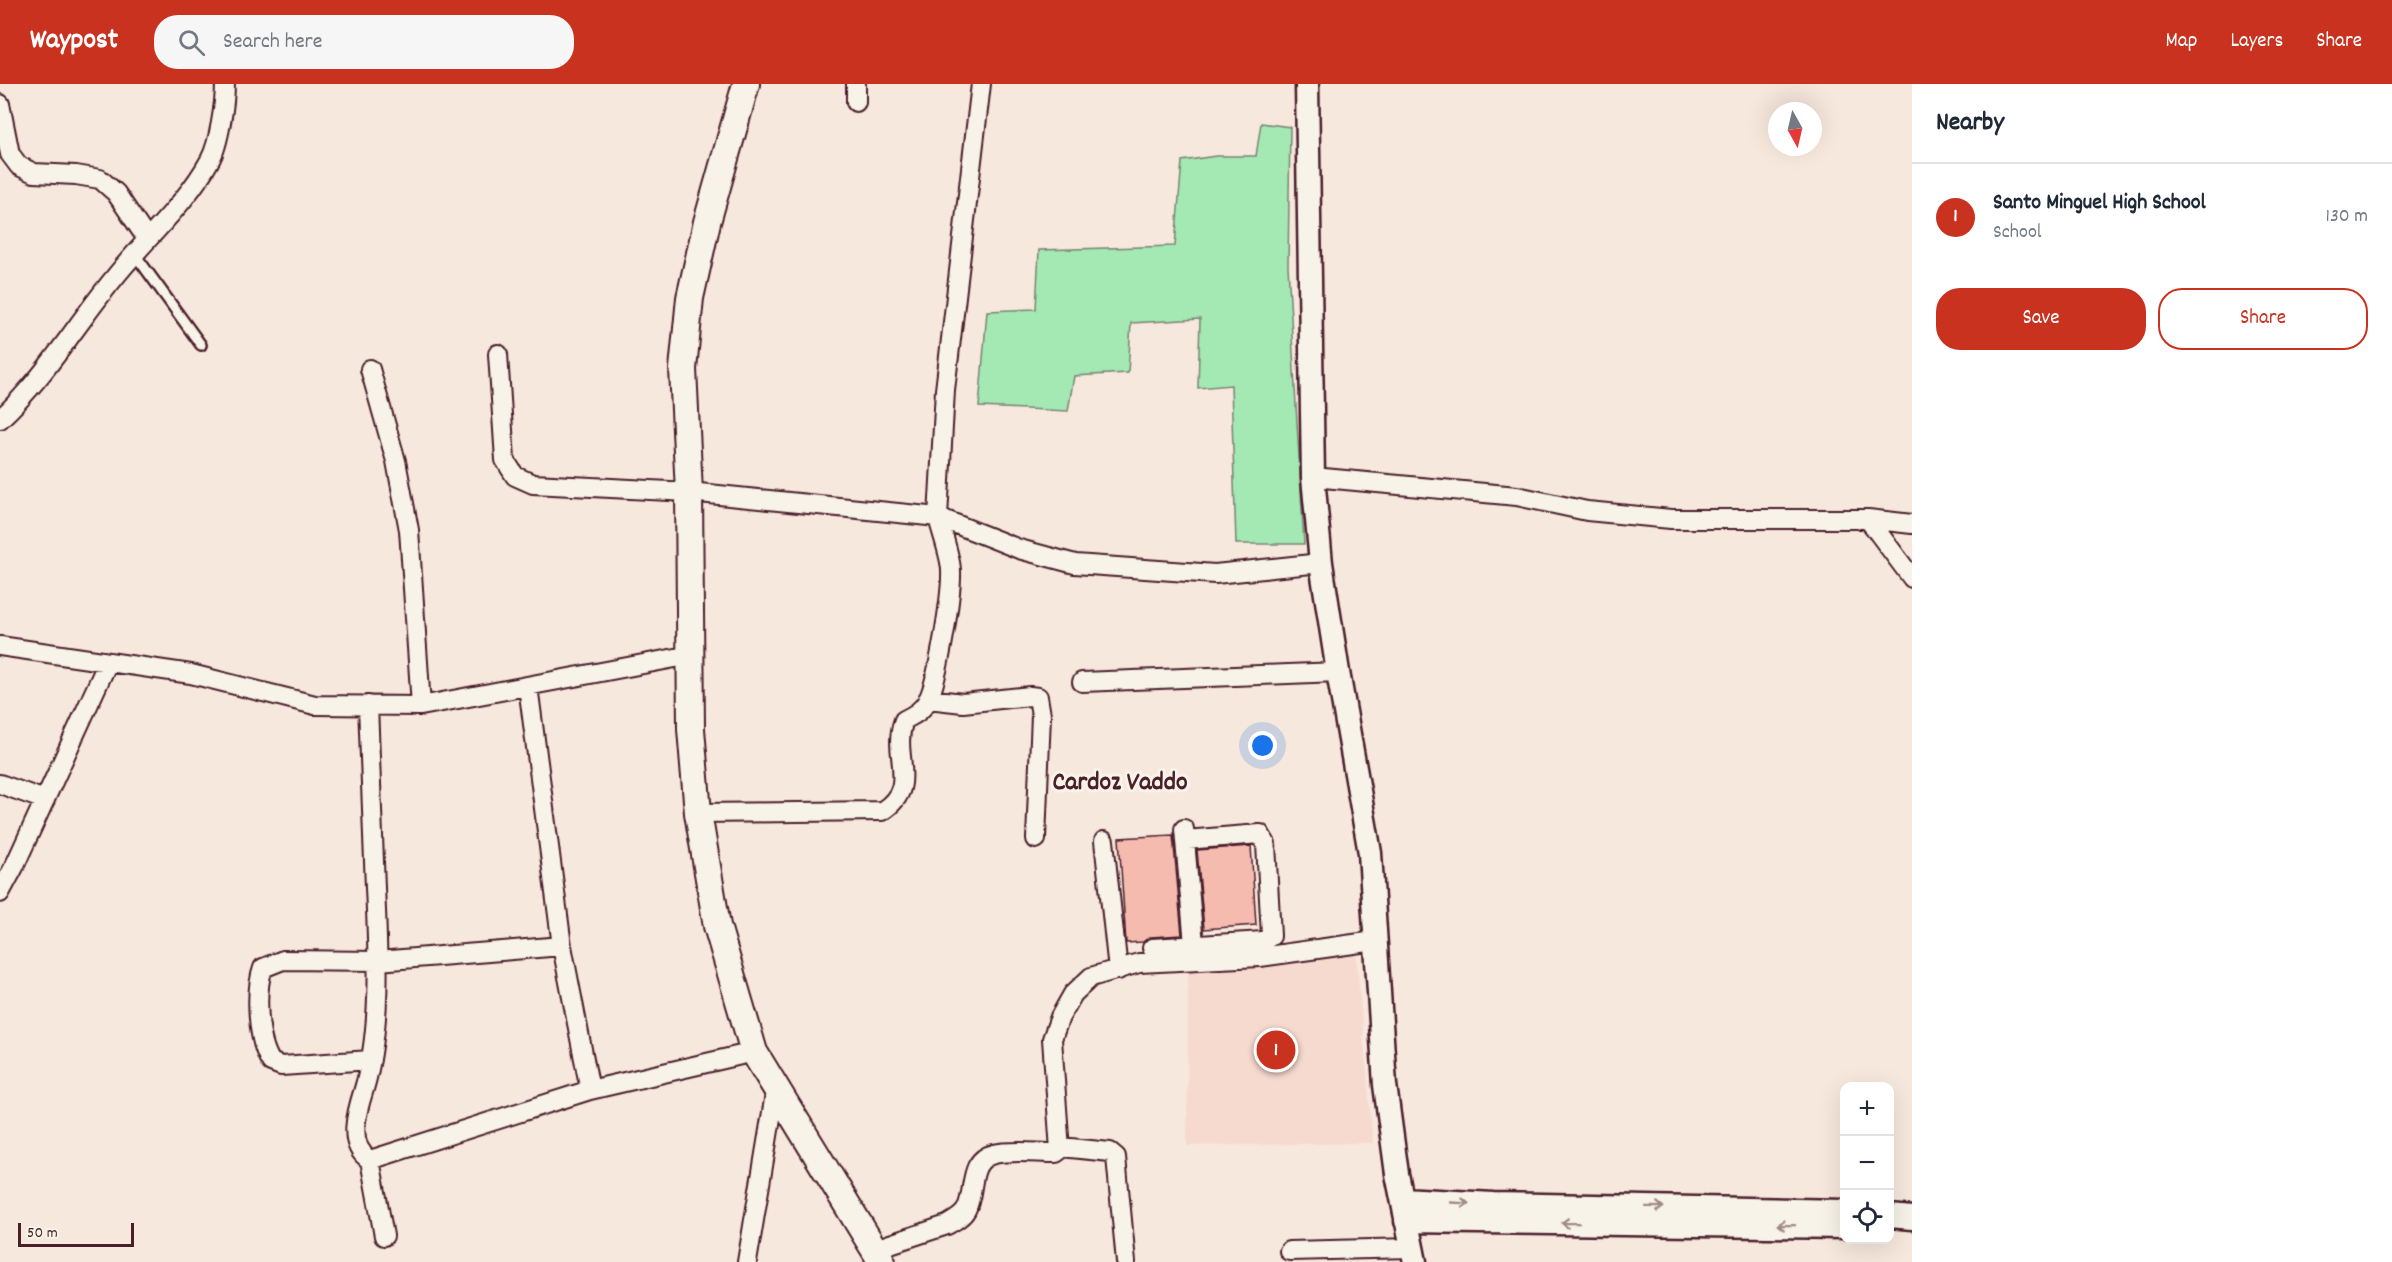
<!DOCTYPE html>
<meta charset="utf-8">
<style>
:root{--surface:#fff;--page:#f6f6f7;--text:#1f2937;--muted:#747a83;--line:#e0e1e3;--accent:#c8321e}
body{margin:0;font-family:Dekko,sans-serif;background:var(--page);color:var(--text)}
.controls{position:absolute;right:18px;bottom:18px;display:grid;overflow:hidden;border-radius:12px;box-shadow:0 6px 24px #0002}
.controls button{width:54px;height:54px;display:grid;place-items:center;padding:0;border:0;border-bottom:2px solid var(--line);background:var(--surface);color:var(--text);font:30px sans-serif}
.compass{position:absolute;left:1768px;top:18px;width:54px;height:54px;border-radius:50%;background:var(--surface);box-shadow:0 6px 24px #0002;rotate:172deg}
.scale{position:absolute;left:18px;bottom:15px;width:116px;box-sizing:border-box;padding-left:6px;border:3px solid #4a1f2b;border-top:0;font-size:16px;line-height:21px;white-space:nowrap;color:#4a1f2b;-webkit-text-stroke:4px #f7f3e8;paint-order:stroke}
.you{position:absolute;left:1263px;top:662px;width:21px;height:21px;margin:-15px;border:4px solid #fff;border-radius:50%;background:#1a73e8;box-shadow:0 0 0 9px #1a73e833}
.badge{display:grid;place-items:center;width:39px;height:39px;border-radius:50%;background:var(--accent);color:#fff;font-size:20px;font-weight:700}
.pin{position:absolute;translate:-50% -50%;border:3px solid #fff;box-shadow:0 2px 6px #0006}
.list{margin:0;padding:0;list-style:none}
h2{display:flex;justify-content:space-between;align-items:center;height:78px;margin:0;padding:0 24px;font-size:26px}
h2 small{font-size:20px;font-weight:400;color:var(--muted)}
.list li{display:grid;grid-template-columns:39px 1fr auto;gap:18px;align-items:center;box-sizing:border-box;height:108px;padding:0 24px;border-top:2px solid var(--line)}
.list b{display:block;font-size:22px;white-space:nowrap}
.list p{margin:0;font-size:20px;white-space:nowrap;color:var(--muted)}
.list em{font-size:20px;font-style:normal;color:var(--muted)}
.actions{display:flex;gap:12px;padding:18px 24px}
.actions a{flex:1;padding:14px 0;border:2px solid var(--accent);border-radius:24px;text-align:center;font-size:21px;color:var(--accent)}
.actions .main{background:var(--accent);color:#fff}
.icon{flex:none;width:33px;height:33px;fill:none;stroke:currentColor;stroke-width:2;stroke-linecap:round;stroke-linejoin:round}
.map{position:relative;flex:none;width:1912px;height:1178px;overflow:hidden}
header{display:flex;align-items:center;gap:36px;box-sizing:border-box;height:84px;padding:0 30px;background:var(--accent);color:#fff}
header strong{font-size:28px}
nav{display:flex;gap:33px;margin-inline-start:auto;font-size:21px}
.search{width:420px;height:54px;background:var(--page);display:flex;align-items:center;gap:15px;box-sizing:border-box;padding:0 21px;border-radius:24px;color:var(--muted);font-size:22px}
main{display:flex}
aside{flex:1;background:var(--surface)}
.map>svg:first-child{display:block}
.built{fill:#f7dacf}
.green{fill:#a4e8b4;stroke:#778470;stroke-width:1.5}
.building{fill:#f6bbaf;stroke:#4a1f2b;stroke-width:1.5}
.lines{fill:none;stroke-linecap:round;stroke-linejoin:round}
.service-casing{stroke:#4a1f2b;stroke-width:14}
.minor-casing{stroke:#4a1f2b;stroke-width:22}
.tertiary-casing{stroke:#4a1f2b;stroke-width:27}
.secondary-casing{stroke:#4a1f2b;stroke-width:30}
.service{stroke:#f7f3e8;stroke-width:9}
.minor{stroke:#f7f3e8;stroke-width:18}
.tertiary{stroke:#f7f3e8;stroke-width:22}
.secondary{stroke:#f7f3e8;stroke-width:26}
.oneway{stroke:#a0898a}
.labels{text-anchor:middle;stroke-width:6;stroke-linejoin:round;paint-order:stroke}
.neighbourhood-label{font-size:26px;font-weight:bold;fill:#4a1f2b;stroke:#f7f3e8}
</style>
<header>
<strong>Waypost</strong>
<div class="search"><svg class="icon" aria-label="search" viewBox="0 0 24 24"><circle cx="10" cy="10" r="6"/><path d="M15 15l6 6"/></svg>Search here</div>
<nav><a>Map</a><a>Layers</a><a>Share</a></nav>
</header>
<main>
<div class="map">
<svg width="1912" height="1178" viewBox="0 0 1912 1178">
<rect width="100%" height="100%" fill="#f7e8dd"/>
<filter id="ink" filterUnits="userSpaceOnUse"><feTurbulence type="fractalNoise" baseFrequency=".0167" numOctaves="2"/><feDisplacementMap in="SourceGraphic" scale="12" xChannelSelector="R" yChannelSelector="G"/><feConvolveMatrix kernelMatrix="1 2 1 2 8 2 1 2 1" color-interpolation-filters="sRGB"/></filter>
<g filter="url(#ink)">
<path class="built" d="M1356,867L1373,1059L1187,1062L1188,874Z"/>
<path class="green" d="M1261,39L1290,43L1288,182L1304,460H1236L1231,301L1198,304L1200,235L1131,239L1128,289L1074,292L1068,327L979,323L987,227L1036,225L1039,166L1175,162L1182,77L1216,72H1256Z"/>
<path class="building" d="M1173,751L1182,851L1151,853L1143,858L1126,859L1119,754Z
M1251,762L1256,841L1204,845L1197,766Z"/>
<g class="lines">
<g class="service-casing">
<path id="service" d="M134,169L201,261"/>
</g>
<g class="minor-casing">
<path id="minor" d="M856,0V18
M0,20L10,70L19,82L34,89L76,91L100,95L116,109L147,155
M498,270L505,376L515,392L533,400L689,408L938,433L945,306L981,0
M370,285L396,377L409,446L421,622
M0,335C45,294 76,240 115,193C146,154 186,120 210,76C219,60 225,19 225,0
M1313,393L1517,412L1587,427L1671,435H1868L1912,440
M938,433L1019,465L1075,480L1215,490L1321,479
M1868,435L1912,494
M0,562L191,590L315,621L421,622L691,571
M1082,598L1338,588
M528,602L562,862L590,1006
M928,615L963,619L1030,612L1038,613L1041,631L1036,755
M368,621C370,682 373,743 375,804C378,866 382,945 364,1005C357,1027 346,1061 370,1076
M0,700L45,716
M698,729L882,727C921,702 890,672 904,636C914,631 922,627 928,616C938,596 952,511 951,487C951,473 941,447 938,433
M1184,745L1195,872
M1104,757L1118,886
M0,809L14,783L108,578
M1152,864L1263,857L1271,852L1266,760L1260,750L1185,756
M371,976L281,982L271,978C257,956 255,907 263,884L283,876L378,877L562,862
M1061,1063L1110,1068L1116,1073L1126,1178
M384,1152L370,1076L590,1006L754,968
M875,1165L947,1141C954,1137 962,1133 966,1126C976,1108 967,1076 994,1070C1011,1066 1037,1069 1056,1069L1060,1066L1052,955L1060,933L1073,910L1091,893L1139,879L1260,873L1375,857
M1289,1167L1412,1164
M747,1178L776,1004"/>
</g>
<g class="tertiary-casing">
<path id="tertiary" d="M1307,0L1313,393L1321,479L1338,588L1370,769L1385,1001L1397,1090L1415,1178
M1402,1115L1493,1120L1844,1127
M1890,1132L1912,1134
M1406,1137L1844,1143"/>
</g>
<g class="secondary-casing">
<path id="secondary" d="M746,0L707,138L690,214L683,285L689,408L691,645L698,729L717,842L754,968L882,1178"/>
</g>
<use href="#service" class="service"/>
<use href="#minor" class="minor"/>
<use href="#tertiary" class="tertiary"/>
<use href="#secondary" class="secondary"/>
</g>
<defs><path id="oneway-shaft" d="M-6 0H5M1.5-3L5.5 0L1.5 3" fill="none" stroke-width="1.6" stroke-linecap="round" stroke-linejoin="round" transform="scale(1.5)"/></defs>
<g class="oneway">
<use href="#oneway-shaft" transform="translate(1460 1119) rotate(3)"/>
<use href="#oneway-shaft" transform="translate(1655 1123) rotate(1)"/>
<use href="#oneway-shaft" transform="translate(1570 1139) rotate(-179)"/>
<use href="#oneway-shaft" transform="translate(1786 1141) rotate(-179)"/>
</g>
</g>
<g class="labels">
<g class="neighbourhood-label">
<text x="1120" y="705">Cardoz Vaddo</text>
</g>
</g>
</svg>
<div class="controls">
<button>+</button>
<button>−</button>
<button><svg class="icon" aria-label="locate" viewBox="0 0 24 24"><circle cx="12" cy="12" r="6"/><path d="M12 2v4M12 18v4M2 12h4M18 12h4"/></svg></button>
</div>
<svg class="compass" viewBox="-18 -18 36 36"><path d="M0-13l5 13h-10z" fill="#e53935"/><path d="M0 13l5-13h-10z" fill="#747a83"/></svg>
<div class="scale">50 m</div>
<div class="you"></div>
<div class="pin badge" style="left:1276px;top:966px">1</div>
</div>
<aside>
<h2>Nearby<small></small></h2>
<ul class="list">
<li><span class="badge">1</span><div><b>Santo Minguel High School</b><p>School</p></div><em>130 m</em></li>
</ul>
<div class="actions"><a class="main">Save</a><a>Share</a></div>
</aside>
</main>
